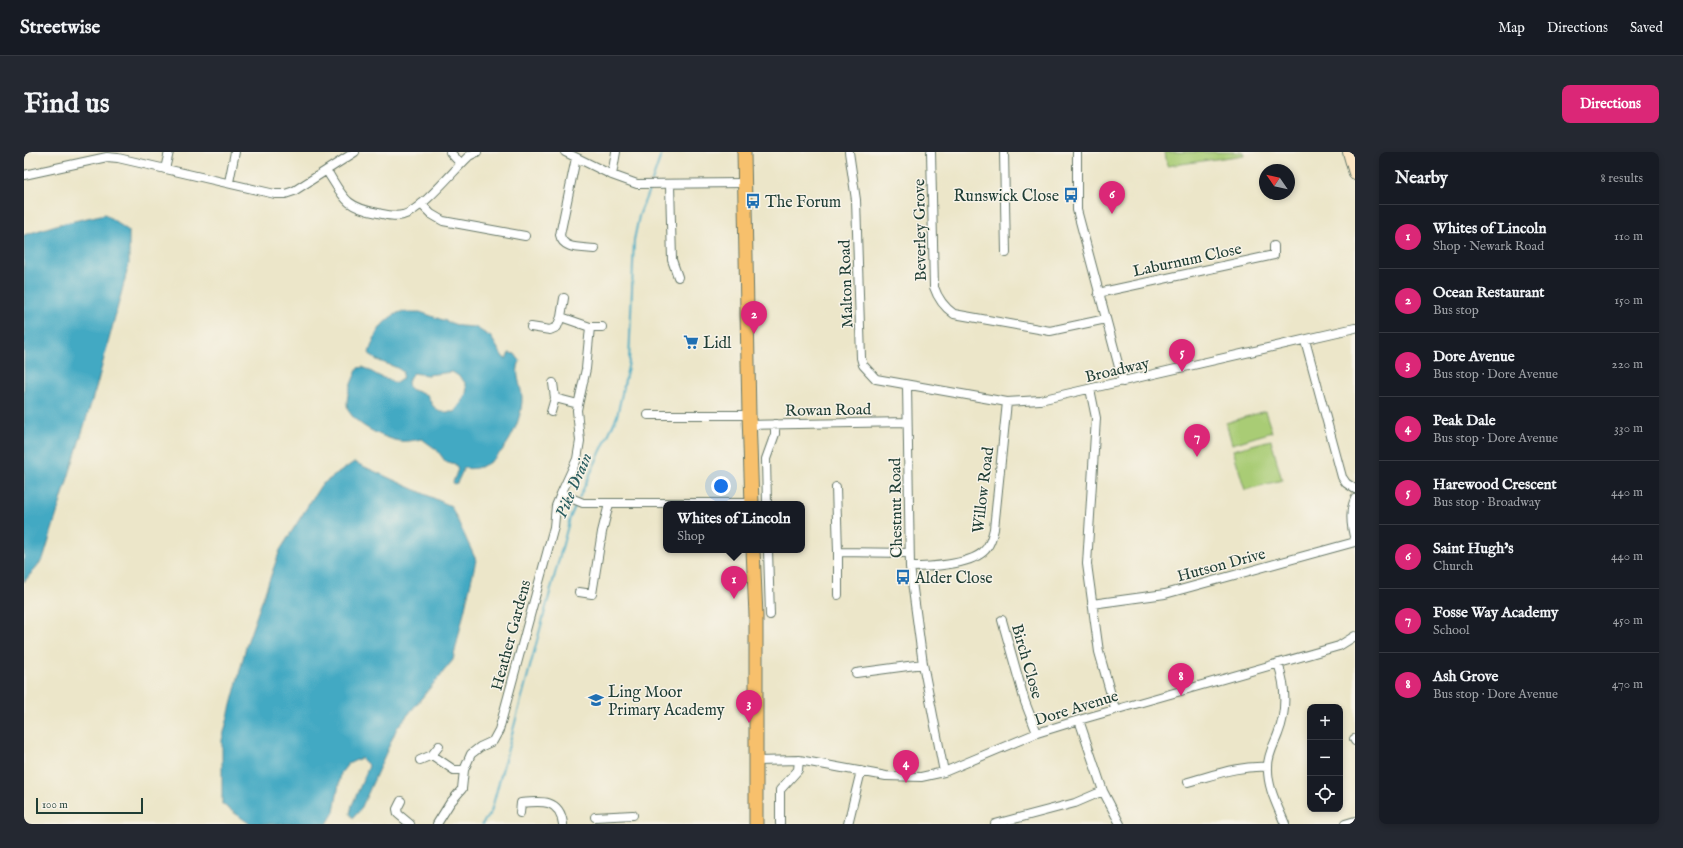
<!DOCTYPE html>
<meta charset="utf-8">
<style>
:root{--surface:#171b24;--page:#242831;--text:#f1f3f6;--muted:#9ea1a6;--line:#363941;--accent:#db2777}
body{margin:0;font-family:"IM FELL English",serif;background:var(--page);color:var(--text)}
.controls{position:absolute;right:12px;bottom:12px;display:grid;overflow:hidden;border-radius:8px;box-shadow:0 2px 6px #0003}
.controls button{width:36px;height:36px;display:grid;place-items:center;padding:0;border:0;border-bottom:1px solid var(--line);background:var(--surface);color:var(--text);font:20px sans-serif}
.compass{position:absolute;left:1235px;top:12px;width:36px;height:36px;border-radius:50%;background:var(--surface);box-shadow:0 2px 6px #0003;rotate:304deg}
.scale{position:absolute;left:12px;bottom:10px;width:107px;box-sizing:border-box;padding-left:4px;border:2px solid #1f3d34;border-top:0;font-size:11px;line-height:14px;white-space:nowrap;color:#1f3d34;-webkit-text-stroke:3px #f7f3e8;paint-order:stroke}
.you{position:absolute;left:697px;top:334px;width:14px;height:14px;margin:-10px;border:3px solid #fff;border-radius:50%;background:#1a73e8;box-shadow:0 0 0 6px #1a73e833}
.badge{display:grid;place-items:center;width:26px;height:26px;border-radius:50%;background:var(--accent);color:#fff;font-size:13px;font-weight:700}
.pin{position:absolute;translate:-50% -33px;filter:drop-shadow(0 1px 2px #0008)}
.pin::after{content:'';position:absolute;top:21px;width:14px;height:12px;background:inherit;clip-path:polygon(0 0,100% 0,50% 100%)}
.popup{position:absolute;left:639px;top:349px;width:142px;height:52px;box-sizing:border-box;display:grid;place-content:center;border-radius:8px;background:var(--surface);filter:drop-shadow(0 1px 3px #0005);font-size:13px;white-space:nowrap;color:var(--muted)}
.popup b{font-size:15px;color:var(--text)}
.popup::after{content:'';position:absolute;left:50%;top:100%;margin-left:-8px;border:8px solid transparent;border-top-color:var(--surface)}
.list{margin:0;padding:0;list-style:none}
h2{display:flex;justify-content:space-between;align-items:center;height:52px;margin:0;padding:0 16px;font-size:17px}
h2 small{font-size:13px;font-weight:400;color:var(--muted)}
.list li{display:grid;grid-template-columns:26px 1fr auto;gap:12px;align-items:center;box-sizing:border-box;height:64px;padding:0 16px;border-top:1px solid var(--line)}
.list b{display:block;font-size:15px;white-space:nowrap}
.list p{margin:0;font-size:13px;white-space:nowrap;color:var(--muted)}
.list em{font-size:13px;font-style:normal;color:var(--muted)}
.icon{flex:none;width:22px;height:22px;fill:none;stroke:currentColor;stroke-width:2;stroke-linecap:round;stroke-linejoin:round}
.map{position:relative;flex:none;width:1331px;height:672px;overflow:hidden;border-radius:8px}
header{display:flex;align-items:center;gap:24px;box-sizing:border-box;height:56px;padding:0 20px;background:var(--surface);border-bottom:1px solid var(--line)}
header strong{font-size:19px}
nav{display:flex;gap:22px;margin-inline-start:auto;font-size:14px}
.intro{display:flex;align-items:center;justify-content:space-between;box-sizing:border-box;height:96px;padding:0 24px}
h1{margin:0;font-size:28px}
.button{padding:10px 18px;border-radius:8px;background:var(--accent);color:#fff;font-size:14px;font-weight:700}
main{display:flex;gap:24px;padding:0 24px}
aside{flex:1;background:var(--surface);border-radius:8px;box-shadow:0 2px 6px #0003}
.map>svg:first-child{display:block}
.green{fill:#a9cc75;stroke:#648454}
.water{fill:#43a9c3;stroke:#31737c;fill-rule:evenodd}
.lines{fill:none;stroke-linecap:round;stroke-linejoin:round}
.stream{stroke:#43a9c3;stroke-width:2}
.street-casing{stroke:#677868;stroke-width:10}
.secondary-casing{stroke:#677868;stroke-width:14}
.primary-casing{stroke:#677868;stroke-width:15}
.street{stroke:#fff;stroke-width:8}
.secondary{stroke:#fce6c4;stroke-width:12}
.primary{stroke:#f7c06c;stroke-width:13}
.labels{text-anchor:middle;stroke-width:3;stroke-linejoin:round;paint-order:stroke}
.poi-label{font-size:16px;fill:#1f3d34;stroke:#f7f3e8;text-anchor:start}
.street-label{font-size:16px;fill:#1f3d34;stroke:#f7f3e8}
.water-label{font-size:17px;font-style:italic;fill:#2a5d5f;stroke:#f7f3e8}
</style>
<header>
<strong>Streetwise</strong>
<nav><a>Map</a><a>Directions</a><a>Saved</a></nav>
</header>
<div class="intro"><h1>Find us</h1><a class="button">Directions</a></div>
<main>
<div class="map">
<svg width="1331" height="672" viewBox="0 0 1331 672">
<rect width="100%" height="100%" fill="#f7f3e8"/>
<filter id="ink" filterUnits="userSpaceOnUse"><feTurbulence type="fractalNoise" baseFrequency=".025" numOctaves="2"/><feDisplacementMap in="SourceGraphic" scale="8" xChannelSelector="R" yChannelSelector="G"/><feConvolveMatrix kernelMatrix="1 2 1 2 8 2 1 2 1" color-interpolation-filters="sRGB"/></filter>
<filter id="wash" filterUnits="userSpaceOnUse"><feTurbulence type="fractalNoise" baseFrequency=".012" numOctaves="4" result="noise"/><feDisplacementMap in="SourceGraphic" scale="16" xChannelSelector="R" yChannelSelector="G"/><feGaussianBlur stdDeviation="0.9" result="paint"/><feColorMatrix in="noise" values="0 0 0 0 0 0 0 0 0 0 0 0 0 0 0 0 0 1.4 0 .05"/><feComposite in="paint" operator="in"/></filter>
<g filter="url(#wash)">
<rect width="100%" height="100%" fill="#ece6c9"/>
<path class="green" d="M1141,0H1219L1220,3L1143,14Z
M1241,259L1248,280L1208,292L1202,271Z
M1247,288L1258,328L1221,338L1209,298Z"/>
<path class="water" d="M81,62L105,79V112L74,229L19,407L0,430V83L32,73Z
M376,160H396L436,174L451,175L467,185L479,205L482,207L485,201L491,202L496,209C490,222 497,232 498,245C499,273 473,323 440,316L433,331L430,332L429,330L434,317L431,312L421,309L413,298L398,287C391,288 383,290 376,289C361,287 323,270 323,252C323,239 329,227 334,216L339,215L355,224L372,231L378,227L379,220C369,211 352,212 345,201C351,182 357,168 376,160ZM428,220C450,232 444,243 430,260H416L409,254L403,243L386,237C382,230 385,226 389,221L403,223Z
M330,310L427,354L452,408L429,508L373,576L337,657L329,666L326,662L328,653L345,614L337,606L324,612L317,621L310,660L303,672H226L198,652V588L223,491L256,398L297,333Z"/>
<g class="lines">
<path class="stream" d="M628,29L638,0
M555,346L593,264L605,210L610,88L615,64L626,35
M458,672L467,660L546,366L553,350"/>
</g>
</g>
<g filter="url(#ink)">
<g class="lines">
<g class="street-casing">
<path id="street" d="M426,0L437,12
M541,0L588,23L613,32L720,31
M825,0L832,48L837,206L839,213L852,227L983,250L1016,248L1331,176
M907,0L910,135C914,147 920,155 930,162L1026,179L1082,167
M980,0L982,101
M1053,0V58L1099,230
M552,6L536,83C539,98 558,95 571,97
M141,17L145,0
M303,19C320,46 321,55 354,61C363,63 370,65 379,63C398,58 429,19 445,4L453,0
M0,23L83,5L94,6L251,42H261L270,39L331,0
M588,23L592,0
M205,30L211,0
M646,33L648,108L654,125
M397,52L407,62L419,69L501,84
M1074,141L1250,103V94
M540,146L537,165L566,175L562,217L553,258L556,289L553,307L537,342L559,351H728
M507,175L526,178L533,175L537,165
M566,175H578
M1281,188L1318,325L1322,331L1331,337
M529,231L531,246
M883,233L886,415L899,512L920,620
M1066,237L1072,266L1063,412L1075,500L1091,557
M527,260L531,246L554,252
M624,263H725
M725,273L883,270
M812,335L814,400
M1331,347C1325,360 1327,374 1331,388
M743,352L742,307L751,282V272
M744,398L746,463
M886,415C905,415 944,413 959,400C966,394 968,385 970,377L983,250
M555,440L568,442L578,380L585,352
M814,443V400L885,401
M1068,452L1141,442L1331,390
M978,468L1001,550L1013,581
M1254,511C1262,535 1263,559 1254,582C1250,593 1244,602 1244,614C1243,635 1253,653 1261,672
M832,521L899,512
M1055,568L1079,639L1096,672
M1330,587L1331,589
M408,603L430,618H440
M396,608L408,603L415,594
M732,609L775,608L862,624L897,625L920,620L1013,581L1055,568L1315,494L1331,484
M1164,630C1190,623 1216,613 1244,615
M377,649L373,657L374,662L386,672
M496,661L497,651C516,649 536,646 539,672
M571,665L609,663
M413,672L426,651L438,637L440,618L447,602L456,595L469,589L475,578L530,375L532,354L537,342
M756,672V638L774,618L775,608
M824,672L837,619
M971,672L1051,651L1079,639
M1321,672L1331,669"/>
</g>
<g class="secondary-casing">
<path id="secondary" d="M1325,0L1331,21"/>
</g>
<g class="primary-casing">
<path id="primary" d="M720,0L725,263L728,352
M729,398L732,463V672"/>
</g>
<use href="#street" class="street"/>
<use href="#secondary" class="secondary"/>
<use href="#primary" class="primary"/>
</g>
</g>
<defs>
<g id="bus-bare" transform="scale(1.2)"><path d="M-5-6H5V4H4V6H2V4H-2V6H-4V4H-5ZM-3.5-4V0h7V-4ZM-3.5 1.2v1.5H-2V1.2ZM2 1.2v1.5H3.5V1.2Z" fill="#1f6fb2" stroke="#f7f3e8" stroke-width="2.5" paint-order="stroke"/></g>
<g id="supermarket-bare" transform="scale(1.2)"><path d="M-6-5.5h2.5l.6 2H6L4.5 2H-2.5L-4.4-4H-6ZM-1.5 3.2a1.3 1.3 0 1 0 .1 0ZM3 3.2a1.3 1.3 0 1 0 .1 0Z" fill="#1f6fb2" stroke="#f7f3e8" stroke-width="2.5" paint-order="stroke"/></g>
<g id="school-bare" transform="scale(1.2)"><path d="M0-5L7-2L0 1L-7-2ZM-4 1L0 2.5L4 1V4Q0 6-4 4Z" fill="#1f6fb2" stroke="#f7f3e8" stroke-width="2.5" paint-order="stroke"/></g>
</defs>
<g fill-rule="evenodd">
<use href="#bus-bare" x="1047" y="43"/>
<use href="#bus-bare" x="729" y="49"/>
<use href="#supermarket-bare" x="667" y="190"/>
<use href="#bus-bare" x="879" y="425"/>
<use href="#school-bare" x="572" y="548"/>
</g>
<g class="labels">
<g class="poi-label">
<text x="1035" y="49" text-anchor="end">Runswick Close</text>
<text x="741" y="55">The Forum</text>
<text x="679" y="196">Lidl</text>
<text x="891" y="431">Alder Close</text>
<text x="584" y="545">Ling Moor<tspan x="584" dy="18">Primary Academy</tspan></text>
</g>
<g class="street-label">
<text transform="translate(895 78) rotate(-91)" y="6">Beverley Grove</text>
<text transform="translate(1163 107) rotate(-12)" y="6">Laburnum Close</text>
<text transform="translate(821 132) rotate(-92)" y="6">Malton Road</text>
<text transform="translate(1093 217) rotate(-13)" y="6">Broadway</text>
<text transform="translate(804 257) rotate(-1)" y="6">Rowan Road</text>
<text transform="translate(958 338) rotate(-83)" y="6">Willow Road</text>
<text transform="translate(871 356) rotate(-91)" y="6">Chestnut Road</text>
<text transform="translate(1197 412) rotate(-15)" y="6">Hutson Drive</text>
<text transform="translate(486 483) rotate(-75)" y="6">Heather Gardens</text>
<text transform="translate(1004 509) rotate(74)" y="6">Birch Close</text>
<text transform="translate(1052 555) rotate(-17)" y="6">Dore Avenue</text>
</g>
<g class="water-label">
<text transform="translate(549 333) rotate(-67)" y="6">Pike Drain</text>
</g>
</g>
</svg>
<div class="controls">
<button>+</button>
<button>−</button>
<button><svg class="icon" aria-label="locate" viewBox="0 0 24 24"><circle cx="12" cy="12" r="6"/><path d="M12 2v4M12 18v4M2 12h4M18 12h4"/></svg></button>
</div>
<svg class="compass" viewBox="-18 -18 36 36"><path d="M0-13l5 13h-10z" fill="#e53935"/><path d="M0 13l5-13h-10z" fill="#9ea1a6"/></svg>
<div class="scale">100 m</div>
<div class="you"></div>
<div class="pin badge" style="left:710px;top:447px">1</div>
<div class="popup"><b>Whites of Lincoln</b>Shop</div>
<div class="pin badge" style="left:730px;top:182px">2</div>
<div class="pin badge" style="left:725px;top:571px">3</div>
<div class="pin badge" style="left:882px;top:631px">4</div>
<div class="pin badge" style="left:1158px;top:220px">5</div>
<div class="pin badge" style="left:1088px;top:62px">6</div>
<div class="pin badge" style="left:1173px;top:305px">7</div>
<div class="pin badge" style="left:1157px;top:544px">8</div>
</div>
<aside>
<h2>Nearby<small>8 results</small></h2>
<ul class="list">
<li><span class="badge">1</span><div><b>Whites of Lincoln</b><p>Shop · Newark Road</p></div><em>110 m</em></li>
<li><span class="badge">2</span><div><b>Ocean Restaurant</b><p>Bus stop</p></div><em>150 m</em></li>
<li><span class="badge">3</span><div><b>Dore Avenue</b><p>Bus stop · Dore Avenue</p></div><em>220 m</em></li>
<li><span class="badge">4</span><div><b>Peak Dale</b><p>Bus stop · Dore Avenue</p></div><em>330 m</em></li>
<li><span class="badge">5</span><div><b>Harewood Crescent</b><p>Bus stop · Broadway</p></div><em>440 m</em></li>
<li><span class="badge">6</span><div><b>Saint Hugh's</b><p>Church</p></div><em>440 m</em></li>
<li><span class="badge">7</span><div><b>Fosse Way Academy</b><p>School</p></div><em>450 m</em></li>
<li><span class="badge">8</span><div><b>Ash Grove</b><p>Bus stop · Dore Avenue</p></div><em>470 m</em></li>
</ul>
</aside>
</main>
